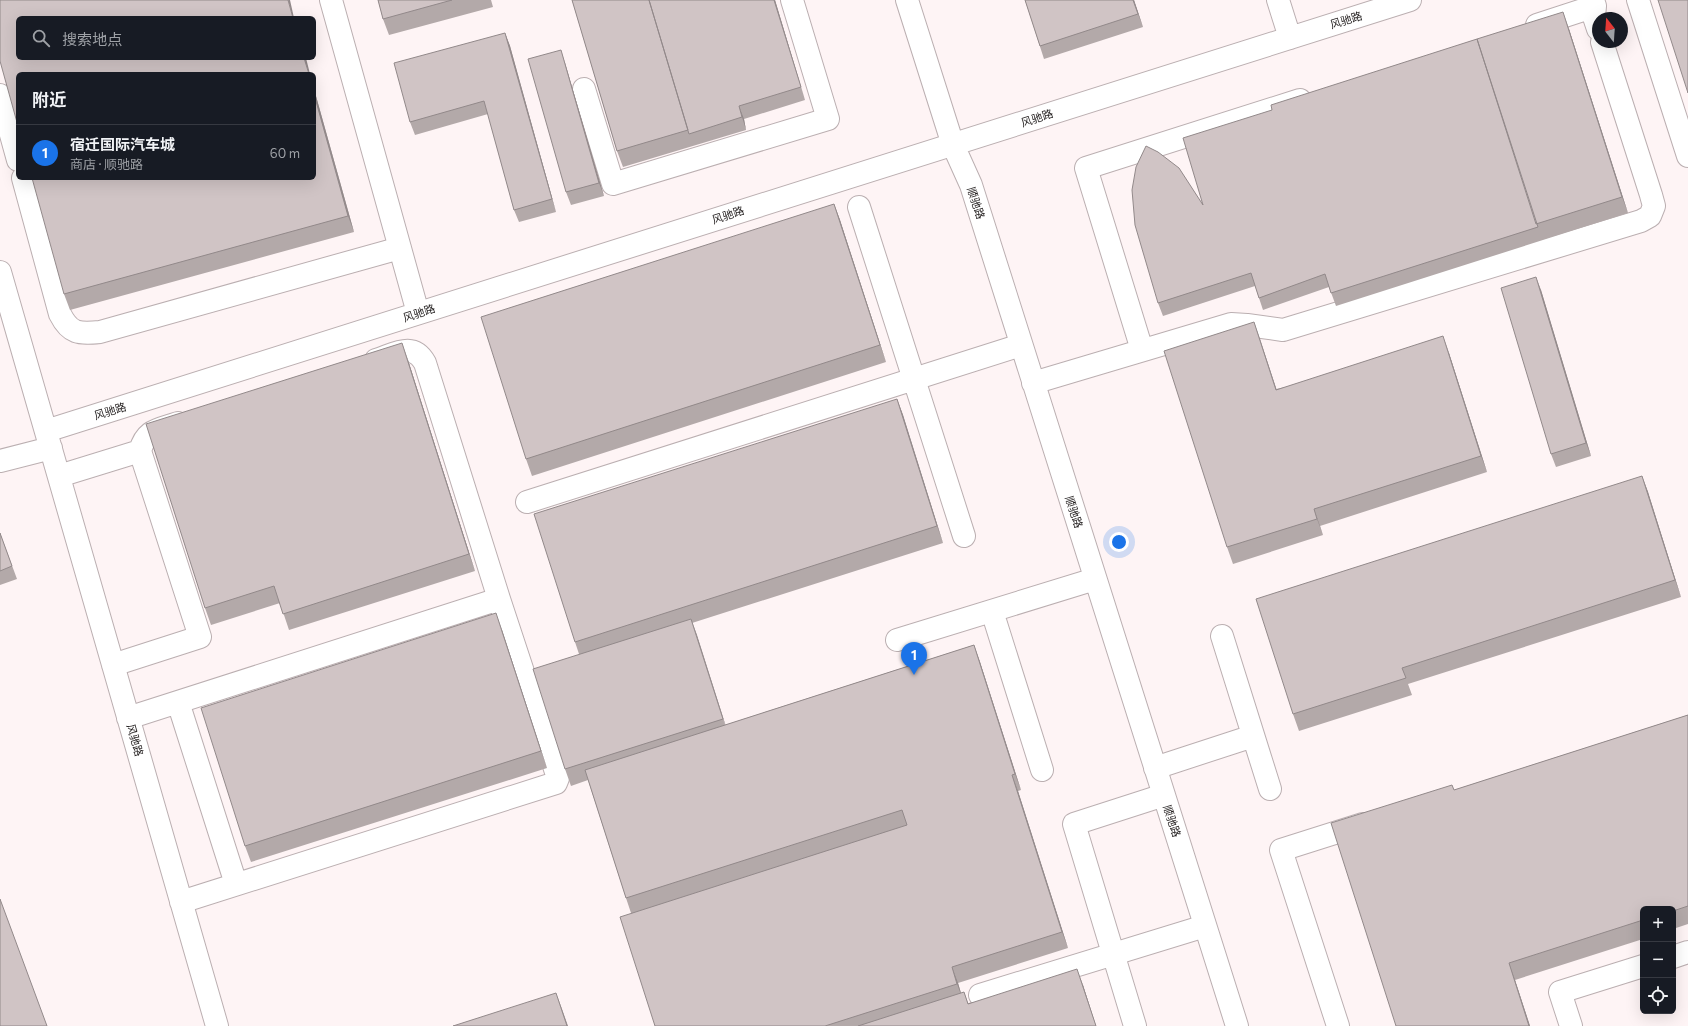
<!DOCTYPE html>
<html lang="zh">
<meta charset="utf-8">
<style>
:root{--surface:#171b24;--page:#242831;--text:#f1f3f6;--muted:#9ea1a6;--line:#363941;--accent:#1a73e8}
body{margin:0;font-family:Commissioner,"Noto Sans SC",sans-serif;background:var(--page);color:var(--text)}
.controls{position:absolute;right:12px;bottom:12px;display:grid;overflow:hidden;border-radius:6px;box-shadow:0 4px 16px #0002}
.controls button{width:36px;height:36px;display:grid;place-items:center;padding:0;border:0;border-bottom:1px solid var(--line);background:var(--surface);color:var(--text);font:20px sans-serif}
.compass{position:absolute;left:1592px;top:12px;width:36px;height:36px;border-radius:50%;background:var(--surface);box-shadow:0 4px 16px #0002;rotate:343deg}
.you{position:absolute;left:1119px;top:542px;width:14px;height:14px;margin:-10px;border:3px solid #fff;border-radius:50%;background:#1a73e8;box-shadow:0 0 0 6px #1a73e833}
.badge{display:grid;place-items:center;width:26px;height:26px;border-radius:50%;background:var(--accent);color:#fff;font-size:13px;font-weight:700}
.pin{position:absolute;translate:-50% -33px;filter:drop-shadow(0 1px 2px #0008)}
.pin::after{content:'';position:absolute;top:21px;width:14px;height:12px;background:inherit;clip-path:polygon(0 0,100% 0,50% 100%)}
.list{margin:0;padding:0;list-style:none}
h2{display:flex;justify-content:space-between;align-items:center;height:52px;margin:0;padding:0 16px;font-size:17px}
h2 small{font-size:13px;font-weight:400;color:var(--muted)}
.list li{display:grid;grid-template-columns:26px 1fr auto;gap:12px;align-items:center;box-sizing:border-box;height:56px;padding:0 16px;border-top:1px solid var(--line)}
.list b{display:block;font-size:15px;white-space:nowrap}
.list p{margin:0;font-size:13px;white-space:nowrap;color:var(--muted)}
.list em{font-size:13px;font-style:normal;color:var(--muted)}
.icon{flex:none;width:22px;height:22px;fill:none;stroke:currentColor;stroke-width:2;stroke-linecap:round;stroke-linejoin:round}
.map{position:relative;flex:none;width:1688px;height:1026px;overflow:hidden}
.search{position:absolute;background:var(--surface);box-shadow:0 4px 16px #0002;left:16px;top:16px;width:300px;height:44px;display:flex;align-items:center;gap:10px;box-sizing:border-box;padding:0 14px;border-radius:6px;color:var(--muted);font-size:15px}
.panel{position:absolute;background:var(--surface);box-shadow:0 4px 16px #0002;left:16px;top:72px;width:300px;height:108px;border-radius:6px}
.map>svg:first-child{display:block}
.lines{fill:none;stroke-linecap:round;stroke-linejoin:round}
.minor-casing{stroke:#bbafb1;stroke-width:24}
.minor{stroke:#fff;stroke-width:22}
.wall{fill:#b3a9a9}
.shaded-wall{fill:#92898a}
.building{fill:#d0c4c5;stroke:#92898a}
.labels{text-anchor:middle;stroke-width:3;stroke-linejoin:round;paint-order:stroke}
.street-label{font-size:11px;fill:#201c1c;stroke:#fff}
</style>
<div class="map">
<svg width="1688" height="1026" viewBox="0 0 1688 1026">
<rect width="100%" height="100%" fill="#fef4f5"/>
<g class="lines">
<g class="minor-casing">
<path id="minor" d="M331,0L418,313
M907,0L953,145L971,185L1237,1026
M1278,0L1290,38
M1593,0L1595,6L1594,17L1598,29
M1638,0L1688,156
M1537,25L1595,6
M584,89L613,184L828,119L792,0
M0,95L18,160
M23,178L60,314C70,334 79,334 100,332L400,248
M859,207L964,536
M0,272L217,1026
M1142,350L1086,168L1300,100
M1033,383L1231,324L1247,325L1283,330L1641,221L1650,216L1654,206L1651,195L1602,42
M46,431L1410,0
M140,451C146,429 158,430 178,423
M0,461L51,448
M59,476L140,451L200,637L113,665
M527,502L1021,345
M992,611L1042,770
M1222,636L1270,789
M897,640L1095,579
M178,702L236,884
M128,718L499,599
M1155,768L1253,736
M181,902L556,783L558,778L499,599L425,363C413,341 395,354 376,360
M1673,957L1688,952
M980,995L1205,926
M1135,1026L1074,824L1164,795
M1338,1026L1281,850L1363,824
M1571,1026L1560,992L1643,966"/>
</g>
<use href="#minor" class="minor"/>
</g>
<path class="wall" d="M378,0H491L493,7L389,35L383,19Z
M572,0H775L805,100L744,119L746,130L623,167L617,151Z
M1025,0H1134L1143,27L1044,59Z
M1569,29L1628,213L1336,306L1329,287L1263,310L1255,286L1163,316L1158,303L1203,205L1272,110L1478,39Z
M505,33L510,46L556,212L519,222L514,210L488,114L415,135L410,122Z
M565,63L604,196L571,205L566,192Z
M314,89L354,232L70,310L64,294L314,178Z
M834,204L840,220L886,362L532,476L526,459Z
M1541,290L1591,456L1556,467L1551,454Z
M1254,322L1276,389L1449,353L1487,472L1320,526L1323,535L1233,564L1227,547Z
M408,360L475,571L289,630L280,603L211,625L205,608Z
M897,399L903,415L943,543L692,623L725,725L974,645L980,662L1021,790L1018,791L1068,948L958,983L961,993L964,992L968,1003L1083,985L1096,1026H655L631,913L626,898L588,780L571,786L565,769L579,654L575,642Z
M1642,476L1648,492L1681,597L1408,684L1412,695L1299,731L1293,714Z
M0,533L17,579L0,585Z
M502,630L547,768L251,862L245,846Z
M1688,715V924L1673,929V909H1643V939L1515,980L1530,1026H1396L1454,790Z"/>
<path class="shaded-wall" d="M288,0H290L294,18H293Z
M774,0H775L805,100L801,87Z
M1133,0H1134L1143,27L1138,14Z
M1563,12L1569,29L1628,213L1622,197Z
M505,33L510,46L556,212L552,199Z
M561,50L565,63L604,196L599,183Z
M304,58H306L310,74H309Z
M314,89L354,232L348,216L314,94Z
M739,106L744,119L746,130L742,117Z
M834,204L840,220L886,362L880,345Z
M1536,277L1541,290L1591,456L1586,443Z
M1254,322L1260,339L1282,406L1276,390Z
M1443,336L1449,353L1487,472L1481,456Z
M402,343L408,360L475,571L469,554Z
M897,399L903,415L943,543L937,526Z
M1642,476L1648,492L1681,597L1675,580Z
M1314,509L1320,526L1323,535L1317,519Z
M496,613L502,630L547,768L541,751Z
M691,619L697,635L729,736L723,719Z
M974,645L980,662L1021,790L1015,774Z
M1012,775L1018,791L1068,948L1062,932Z
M1509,963L1515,980L1530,1026H1529Z
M952,967L958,983L963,1000L957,984Z
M1077,969L1083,985L1096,1026Z
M556,993L562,1009L568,1026H567Z"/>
<path class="building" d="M0,0H288L293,18H18V58H304L309,74H18V126L0,61Z
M378,0H452L383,19Z
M572,0H649L688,130L617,151Z
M649,0H774L801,87L739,106L742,117L689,134Z
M1025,0H1133L1138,14L1040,46Z
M1658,0H1688V93Z
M1563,12L1622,197L1536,224L1477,39Z
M505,33L552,199L514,210L484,101L410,122L394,63Z
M1477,39L1538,227L1331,293L1325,274L1259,298L1251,273L1158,303L1135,225L1132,190L1136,167L1146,146L1158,152L1179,168L1203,205L1183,138L1272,110L1271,105Z
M561,50L599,183L566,192L528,59Z
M314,94L348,216L64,294L32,178H314Z
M834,204L880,345L526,459L481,317Z
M1536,277L1586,443L1551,454L1501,288Z
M1254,322L1276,390L1443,336L1481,456L1314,509L1317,519L1227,547L1164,351Z
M402,343L469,554L283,614L274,586L205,608L146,424Z
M897,399L937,526L575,642L534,514Z
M1642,476L1675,580L1402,668L1406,678L1293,714L1256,599Z
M0,533L12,566L0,571Z
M496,613L541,751L245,846L201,708Z
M691,619L723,719L565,769L533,669Z
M974,645L1015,774L1012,775L1062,932L952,967L957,984L825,1026H655L620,917L907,825L902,810L626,898L585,770Z
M1688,715V906L1673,911V909H1643V920L1509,963L1529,1026H1396L1331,823L1452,785L1454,790Z
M0,899L47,1026H0Z
M1077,969L1096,1026H858L964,992L968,1004Z
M556,993L567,1026H453Z"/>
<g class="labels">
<g class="street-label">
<text transform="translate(1346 20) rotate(-17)" y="4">风驰路</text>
<text transform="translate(1037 118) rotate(-18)" y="4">风驰路</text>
<text transform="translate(976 203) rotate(72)" y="4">顺驰路</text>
<text transform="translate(728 215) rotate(-18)" y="4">风驰路</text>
<text transform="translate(419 313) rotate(-18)" y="4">风驰路</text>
<text transform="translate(110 411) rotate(-17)" y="4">风驰路</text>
<text transform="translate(1074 512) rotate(72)" y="4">顺驰路</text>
<text transform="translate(135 740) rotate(74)" y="4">风驰路</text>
<text transform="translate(1172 821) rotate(72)" y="4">顺驰路</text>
</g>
</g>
</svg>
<div class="controls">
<button>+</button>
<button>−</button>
<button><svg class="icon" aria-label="locate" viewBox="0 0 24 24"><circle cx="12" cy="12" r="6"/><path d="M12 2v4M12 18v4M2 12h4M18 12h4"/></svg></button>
</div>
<svg class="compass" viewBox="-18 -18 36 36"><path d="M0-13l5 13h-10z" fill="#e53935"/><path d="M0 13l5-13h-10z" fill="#9ea1a6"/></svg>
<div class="you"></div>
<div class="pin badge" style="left:914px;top:675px">1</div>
<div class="search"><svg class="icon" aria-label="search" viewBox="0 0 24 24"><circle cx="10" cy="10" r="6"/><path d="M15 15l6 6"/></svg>搜索地点</div>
<section class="panel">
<h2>附近<small></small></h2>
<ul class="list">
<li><span class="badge">1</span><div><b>宿迁国际汽车城</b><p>商店 · 顺驰路</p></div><em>60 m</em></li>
</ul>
</section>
</div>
